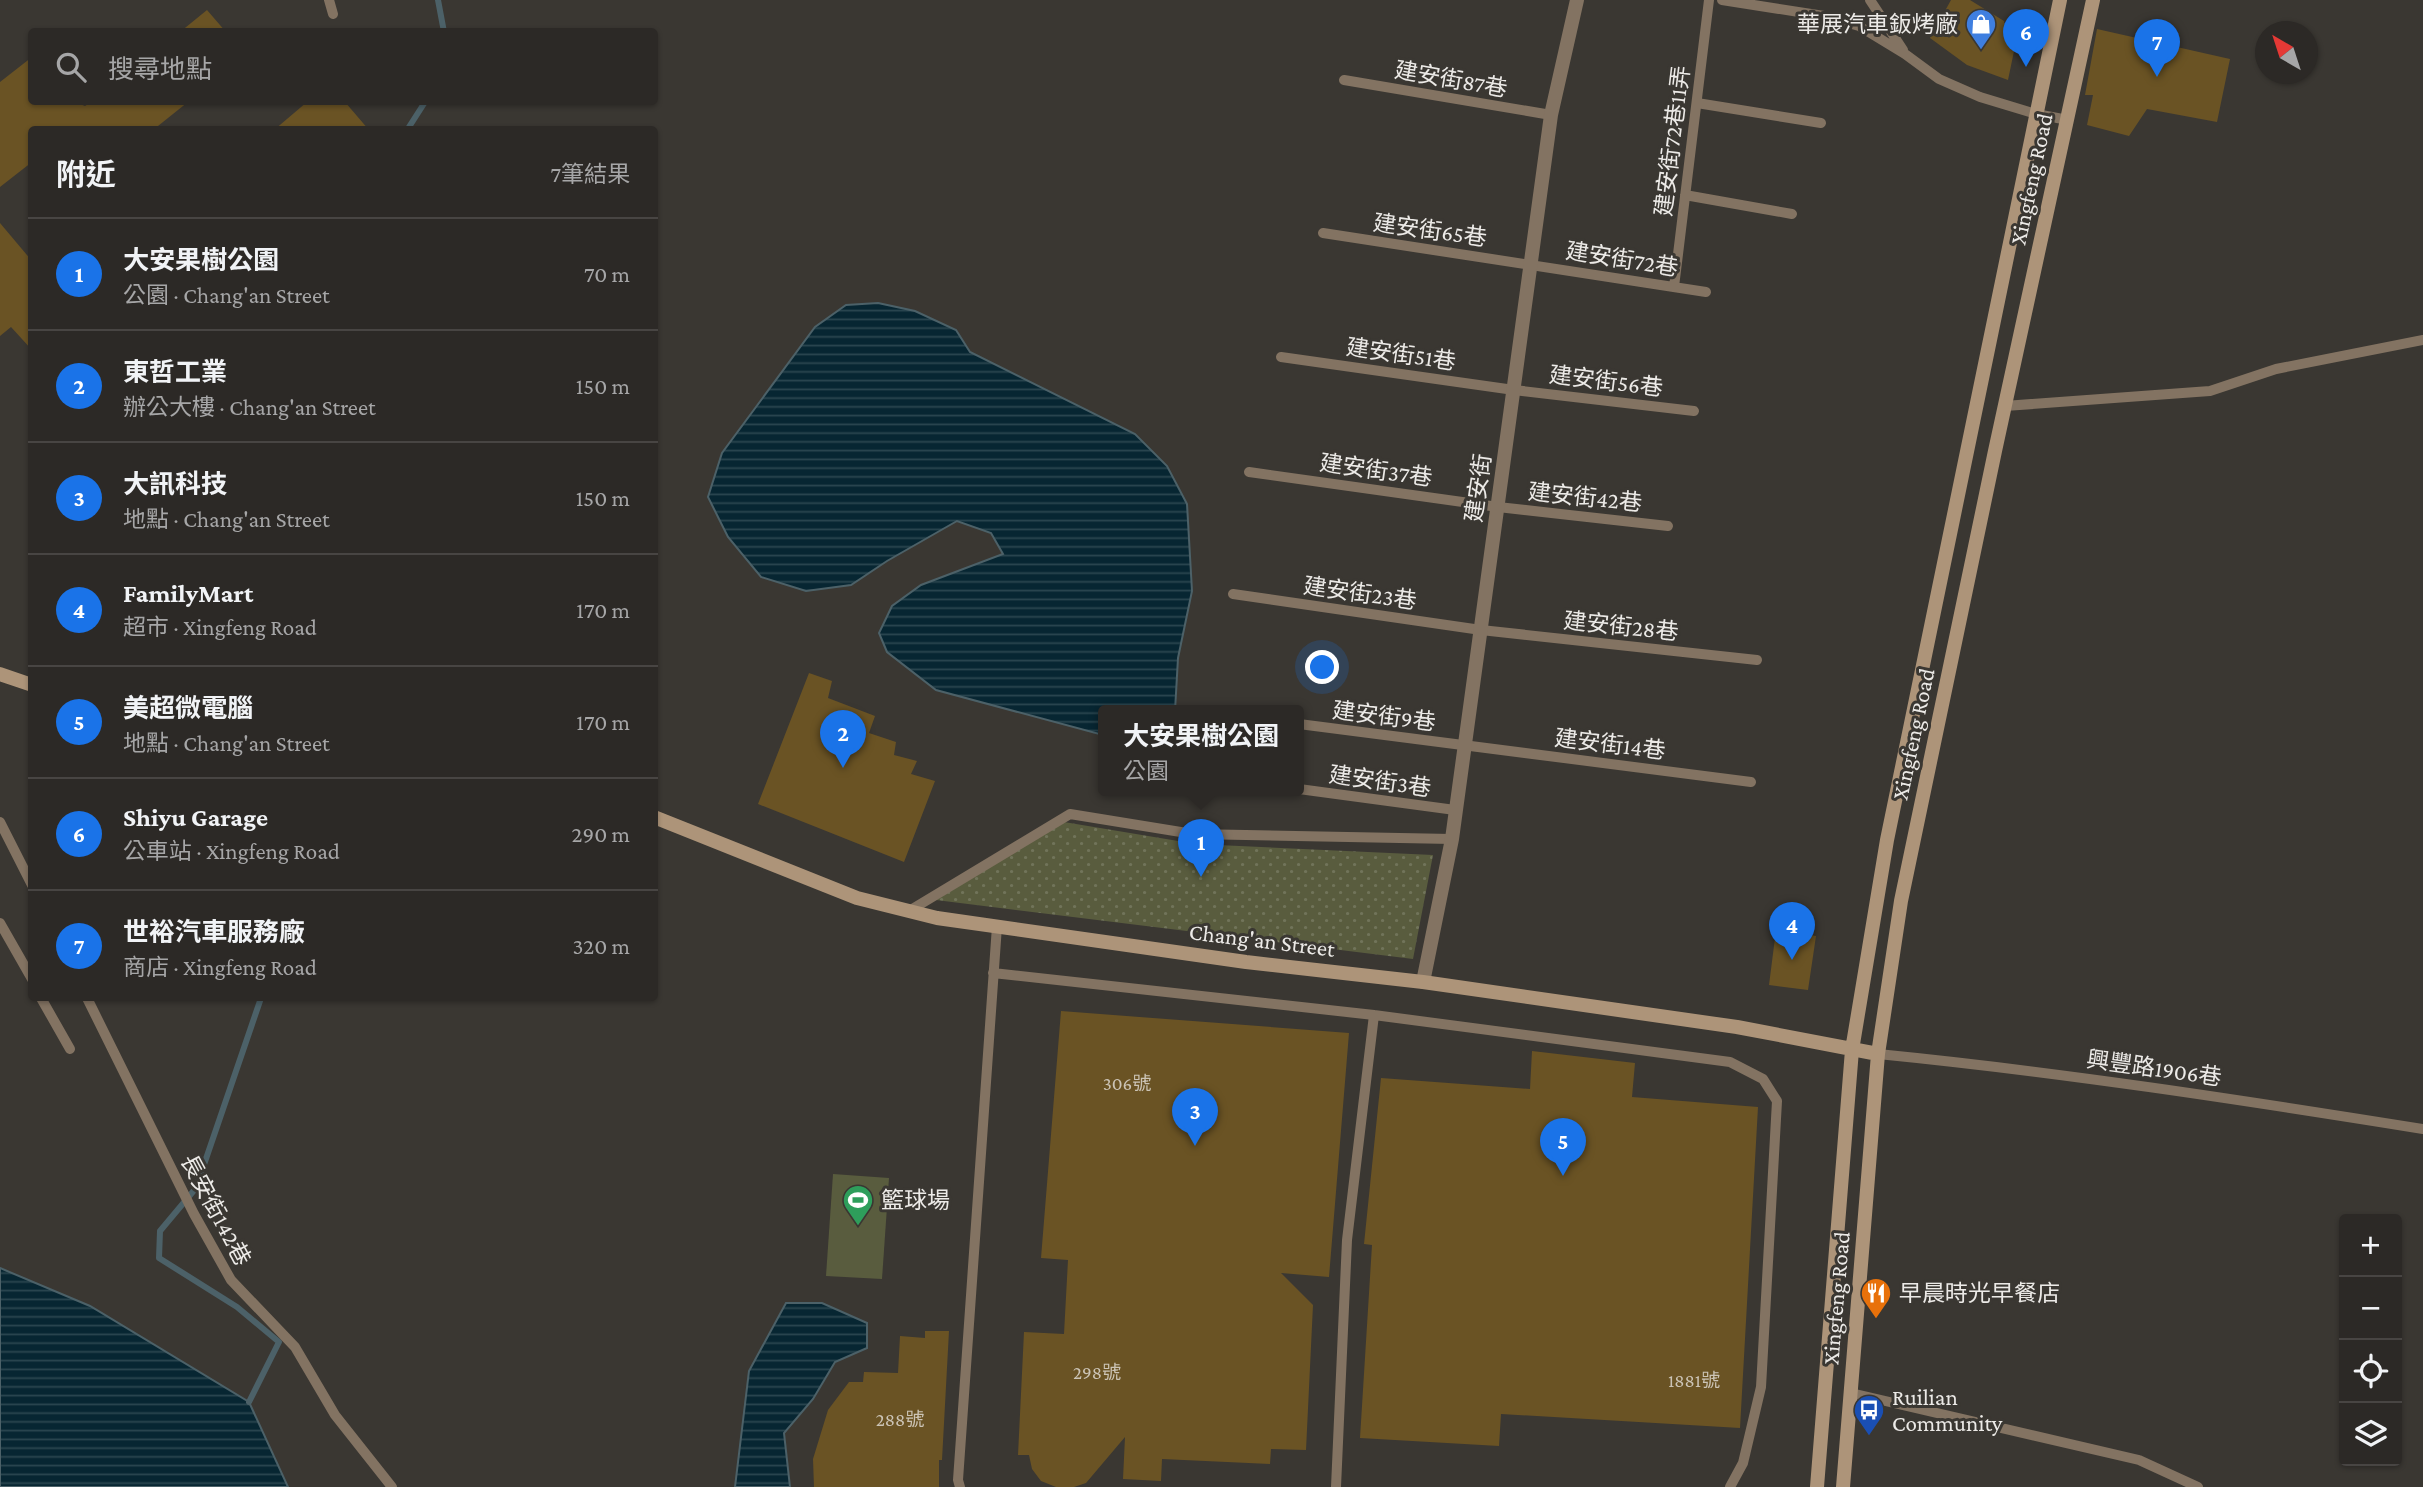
<!DOCTYPE html>
<html lang="zh-TW">
<meta charset="utf-8">
<style>
:root{--surface:#2c2926;--page:#34312e;--text:#f1f3f6;--muted:#a6a6a7;--line:#484543;--accent:#1a73e8}
body{margin:0;font-family:"Crimson Pro","Noto Sans TC",serif;background:var(--page);color:var(--text)}
.controls{position:absolute;right:21px;bottom:21px;display:grid;overflow:hidden;border-radius:7px;box-shadow:0 2px 5px #0004}
.controls button{width:63px;height:63px;display:grid;place-items:center;padding:0;border:0;border-bottom:2px solid var(--line);background:var(--surface);color:var(--text);font:35px sans-serif}
.compass{position:absolute;left:2255px;top:21px;width:63px;height:63px;border-radius:50%;background:var(--surface);box-shadow:0 2px 5px #0004;rotate:321deg}
.you{position:absolute;left:1323px;top:668px;width:24px;height:24px;margin:-18px;border:5px solid #fff;border-radius:50%;background:#1a73e8;box-shadow:0 0 0 10px #1a73e833}
.badge{display:grid;place-items:center;width:46px;height:46px;border-radius:50%;background:var(--accent);color:#fff;font-size:23px;font-weight:700}
.pin{position:absolute;translate:-50% -58px;filter:drop-shadow(0 2px 4px #0008)}
.pin::after{content:'';position:absolute;top:37px;width:24px;height:21px;background:inherit;clip-path:polygon(0 0,100% 0,50% 100%)}
.popup{position:absolute;left:1098px;top:705px;width:206px;height:91px;box-sizing:border-box;display:grid;place-content:center;border-radius:7px;background:var(--surface);filter:drop-shadow(0 2px 5px #0005);font-size:23px;white-space:nowrap;color:var(--muted)}
.popup b{font-size:26px;color:var(--text)}
.popup::after{content:'';position:absolute;left:50%;top:100%;margin-left:-14px;border:14px solid transparent;border-top-color:var(--surface)}
.list{margin:0;padding:0;list-style:none}
h2{display:flex;justify-content:space-between;align-items:center;height:91px;margin:0;padding:0 28px;font-size:30px}
h2 small{font-size:23px;font-weight:400;color:var(--muted)}
.list li{display:grid;grid-template-columns:46px 1fr auto;gap:21px;align-items:center;box-sizing:border-box;height:112px;padding:0 28px;border-top:2px solid var(--line)}
.list b{display:block;font-size:26px;white-space:nowrap}
.list p{margin:0;font-size:23px;white-space:nowrap;color:var(--muted)}
.list em{font-size:23px;font-style:normal;color:var(--muted)}
.icon{flex:none;width:38px;height:38px;fill:none;stroke:currentColor;stroke-width:2;stroke-linecap:round;stroke-linejoin:round}
.map{position:relative;flex:none;width:2423px;height:1487px;overflow:hidden}
.search{position:absolute;background:var(--surface);box-shadow:0 2px 5px #0004;left:28px;top:28px;width:630px;height:77px;display:flex;align-items:center;gap:18px;box-sizing:border-box;padding:0 24px;border-radius:7px;color:var(--muted);font-size:26px}
.panel{position:absolute;background:var(--surface);box-shadow:0 2px 5px #0004;left:28px;top:126px;width:630px;height:875px;border-radius:7px}
.map>svg:first-child{display:block}
.grass{fill:url(#grass-dots)}
.garden{fill:#595c3e}
.water{fill:url(#water-rules);stroke:#4c6168;stroke-width:2}
.lines{fill:none;stroke-linecap:round;stroke-linejoin:round}
.stream{stroke:#4c6168;stroke-width:6}
.building{fill:#6a5324}
.lane{stroke:#837362;stroke-width:10}
.street{stroke:#837362;stroke-width:14}
.secondary{stroke:#ad9479;stroke-width:14}
.labels{text-anchor:middle;stroke-width:6;stroke-linejoin:round;paint-order:stroke}
.number-label{font-size:19px;fill:#ccc4b6}
.poi-label{font-size:23px;fill:#eceae7;stroke:#3a3732;text-anchor:start}
.street-label{font-size:23px;fill:#eceae7;stroke:#3a3732}
</style>
<div class="map">
<svg width="2423" height="1487" viewBox="0 0 2423 1487">
<defs>
<pattern id="grass-dots" width="8" height="8" patternUnits="userSpaceOnUse" patternTransform="scale(1.75)"><rect width="8" height="8" fill="#595c3e"/><path d="M2 2h.1M6 6h.1" fill="none" stroke="#71745a" stroke-width="1.8" stroke-linecap="round"/></pattern>
<pattern id="water-rules" width="6" height="5" patternUnits="userSpaceOnUse" patternTransform="scale(1.75)"><rect width="6" height="5" fill="#072632"/><path d="M0 2.5h6" fill="none" stroke="#2b4650"/></pattern>
</defs>
<rect width="100%" height="100%" fill="#3a3732"/>
<path class="grass" d="M1064,822L1196,844L1433,855L1413,959L936,900Z"/>
<path class="garden" d="M833,1174L889,1178L882,1279L826,1276Z"/>
<path class="water" d="M878,303L915,311L956,330L970,352L1135,434L1167,466L1187,504L1192,591L1178,658L1175,711H1103V735L936,690L887,652L879,633L892,606L921,585L1003,554L991,533L957,521L887,561L851,585L806,591L761,577L728,537L708,497L722,453L815,327L846,305Z
M0,1268L90,1306L249,1402L288,1487H0Z
M786,1303H822L867,1323V1348L835,1362L813,1399L784,1433L790,1487H735L749,1371Z"/>
<g class="lines">
<path class="stream" d="M438,0L444,32
M410,130L409,127L425,102
M249,1402L279,1342L237,1307L159,1258L160,1231L196,1188L261,998"/>
</g>
<path class="building" d="M1951,0H1970L2004,21L2005,26L2018,32L2008,80L1967,65L1930,38Z
M207,10L226,32H180Z
M2097,29L2230,59L2217,122L2147,109L2129,136L2087,125L2093,95H2085Z
M32,57V102H75L85,106L91,102H188L153,130H32V162L0,187V82Z
M307,102H345L369,130H274Z
M0,223L32,261V350L11,327L0,336Z
M809,673L832,681L828,698L875,716L869,733L896,742L894,755L917,761L911,774L935,781L904,862L758,804Z
M1776,930L1816,936L1808,990L1769,985Z
M1061,1011L1349,1033L1329,1277L1281,1273L1313,1305L1306,1450L1271,1449L1270,1464L1162,1459L1161,1481L1123,1479L1125,1437L1086,1483L1074,1487H1056L1041,1481L1032,1469L1029,1455H1018L1024,1332L1064,1334L1068,1260L1041,1258Z
M1532,1051L1635,1063L1632,1097L1758,1107L1740,1428L1501,1414L1499,1446L1360,1438L1372,1245L1364,1244L1381,1078L1530,1089Z
M925,1331H949L942,1460H939V1487H814L813,1459L828,1410L849,1382H863L864,1372L898,1373L900,1336L925,1338Z"/>
<g class="lines">
<path class="lane" d="M329,0L333,14
M1722,0L1824,16L1859,26L1905,54L1939,79L1980,97L2036,114L2068,120
M1870,0L1903,50
M1344,80L1551,115
M1697,103L1821,123
M1685,195L1792,214
M1323,233L1706,292
M1674,287L1709,0
M1281,357L1514,390L1694,411
M2005,406L2210,391L2276,369L2423,340
M1249,472L1498,507L1668,526
M1233,594L1481,630L1757,660
M1299,724L1751,782
M1299,789L1455,810
M0,822L32,885
M909,911L1070,814L1193,834L1452,839
M0,923L32,979
M993,973L1374,1015L1730,1062L1763,1079L1777,1101L1761,1387L1743,1463L1730,1487
M41,998L70,1049
M87,998L194,1214L231,1280L295,1347L335,1415L392,1487
M1878,1054C2060,1072 2242,1100 2423,1129
M1851,1393L2139,1460L2198,1487
M960,1487L958,1480L997,926
M1336,1487L1347,1240L1374,1015"/>
<path class="street" d="M1423,982L1452,839L1551,115L1577,0"/>
<path class="secondary" d="M0,674L32,685
M654,817L857,898L937,918L1246,962L1423,982L1737,1027L1878,1054
M1817,1487L1852,1050L1887,840L2060,0
M1843,1487L1878,1054L1901,901L1995,451L2093,0"/>
</g>
<defs>
<g id="shop-pin" transform="scale(1.575)"><path d="M0 17L-7.5 6A9.5 9.5 0 1 1 7.5 6Z" fill="#3f7fe0" stroke="#3a3732"/><path d="M-5-2.5h2.3a2.7 3.5 0 0 1 5.4 0H5L5.5 6h-11ZM-1.5-2.5h3a1.5 2.3 0 0 0-3 0Z" fill="#fff"/></g>
<g id="stadium-pin" transform="scale(1.575)"><path d="M0 17L-7.5 6A9.5 9.5 0 1 1 7.5 6Z" fill="#2e9e5b" stroke="#3a3732"/><path d="M0-5a6.5 5 0 1 0 0 10a6.5 5 0 1 0 0-10ZM-3.5-1.8h7v3.6h-7Z" fill="#fff"/></g>
<g id="restaurant-pin" transform="scale(1.575)"><path d="M0 17L-7.5 6A9.5 9.5 0 1 1 7.5 6Z" fill="#e8710a" stroke="#3a3732"/><path d="M-5-6h1v4h1v-4h1v4h1v-4h1v5L-1.5 .5V6h-2V.5L-5-1ZM5-6V6H3V1.5H1.5Q1.5-4 5-6Z" fill="#fff"/></g>
<g id="bus-pin" transform="scale(1.575)"><path d="M0 17L-7.5 6A9.5 9.5 0 1 1 7.5 6Z" fill="#1a4fb4" stroke="#3a3732"/><path d="M-5-6H5V4H4V6H2V4H-2V6H-4V4H-5ZM-3.5-4V0h7V-4ZM-3.5 1.2v1.5H-2V1.2ZM2 1.2v1.5H3.5V1.2Z" fill="#fff"/></g>
</defs>
<g fill-rule="evenodd">
<use href="#shop-pin" x="1981" y="24"/>
<use href="#stadium-pin" x="858" y="1200"/>
<use href="#restaurant-pin" x="1876" y="1293"/>
<use href="#bus-pin" x="1869" y="1410"/>
</g>
<g class="labels">
<g class="number-label">
<text x="1127" y="1090">306號</text>
<text x="1097" y="1379">298號</text>
<text x="1694" y="1387">1881號</text>
<text x="900" y="1426">288號</text>
</g>
<g class="poi-label">
<text x="1958" y="32" text-anchor="end">華展汽車鈑烤廠</text>
<text x="881" y="1208">籃球場</text>
<text x="1899" y="1301">早晨時光早餐店</text>
<text x="1892" y="1405">Ruilian<tspan x="1892" dy="26">Community</tspan></text>
</g>
<g class="street-label">
<text transform="translate(1451 79) rotate(10)" y="8">建安街87巷</text>
<text transform="translate(1672 141) rotate(-83)" y="8">建安街72巷11弄</text>
<text transform="translate(2031 179) rotate(-78)" y="8">Xingfeng Road</text>
<text transform="translate(1430 230) rotate(8)" y="8">建安街65巷</text>
<text transform="translate(1622 259) rotate(9)" y="8">建安街72巷</text>
<text transform="translate(1401 354) rotate(8)" y="8">建安街51巷</text>
<text transform="translate(1606 381) rotate(7)" y="8">建安街56巷</text>
<text transform="translate(1376 470) rotate(8)" y="8">建安街37巷</text>
<text transform="translate(1478 488) rotate(-82)" y="8">建安街</text>
<text transform="translate(1585 497) rotate(6)" y="8">建安街42巷</text>
<text transform="translate(1360 593) rotate(8)" y="8">建安街23巷</text>
<text transform="translate(1621 626) rotate(6)" y="8">建安街28巷</text>
<text transform="translate(1384 716) rotate(7)" y="8">建安街9巷</text>
<text transform="translate(1913 734) rotate(-78)" y="8">Xingfeng Road</text>
<text transform="translate(1610 744) rotate(7)" y="8">建安街14巷</text>
<text transform="translate(1380 781) rotate(8)" y="8">建安街3巷</text>
<text transform="translate(1262 940) rotate(7)" y="8">Chang'an Street</text>
<text transform="translate(2154 1068) rotate(8)" y="8">興豐路1906巷</text>
<text transform="translate(216 1210) rotate(62)" y="8">長安街142巷</text>
<text transform="translate(1836 1298) rotate(-85)" y="8">Xingfeng Road</text>
</g>
</g>
</svg>
<div class="controls">
<button>+</button>
<button>−</button>
<button><svg class="icon" aria-label="locate" viewBox="0 0 24 24"><circle cx="12" cy="12" r="6"/><path d="M12 2v4M12 18v4M2 12h4M18 12h4"/></svg></button>
<button><svg class="icon" aria-label="layers" viewBox="0 0 24 24"><path d="M12 4l9 5-9 5-9-5zM3 14l9 5 9-5"/></svg></button>
</div>
<svg class="compass" viewBox="-18 -18 36 36"><path d="M0-13l5 13h-10z" fill="#e53935"/><path d="M0 13l5-13h-10z" fill="#a6a6a7"/></svg>
<div class="you"></div>
<div class="pin badge" style="left:1201px;top:877px">1</div>
<div class="popup"><b>大安果樹公園</b>公園</div>
<div class="pin badge" style="left:843px;top:768px">2</div>
<div class="pin badge" style="left:1195px;top:1146px">3</div>
<div class="pin badge" style="left:1792px;top:960px">4</div>
<div class="pin badge" style="left:1563px;top:1176px">5</div>
<div class="pin badge" style="left:2026px;top:67px">6</div>
<div class="pin badge" style="left:2157px;top:77px">7</div>
<div class="search"><svg class="icon" aria-label="search" viewBox="0 0 24 24"><circle cx="10" cy="10" r="6"/><path d="M15 15l6 6"/></svg>搜尋地點</div>
<section class="panel">
<h2>附近<small>7筆結果</small></h2>
<ul class="list">
<li><span class="badge">1</span><div><b>大安果樹公園</b><p>公園 · Chang'an Street</p></div><em>70 m</em></li>
<li><span class="badge">2</span><div><b>東哲工業</b><p>辦公大樓 · Chang'an Street</p></div><em>150 m</em></li>
<li><span class="badge">3</span><div><b>大訊科技</b><p>地點 · Chang'an Street</p></div><em>150 m</em></li>
<li><span class="badge">4</span><div><b>FamilyMart</b><p>超市 · Xingfeng Road</p></div><em>170 m</em></li>
<li><span class="badge">5</span><div><b>美超微電腦</b><p>地點 · Chang'an Street</p></div><em>170 m</em></li>
<li><span class="badge">6</span><div><b>Shiyu Garage</b><p>公車站 · Xingfeng Road</p></div><em>290 m</em></li>
<li><span class="badge">7</span><div><b>世裕汽車服務廠</b><p>商店 · Xingfeng Road</p></div><em>320 m</em></li>
</ul>
</section>
</div>
